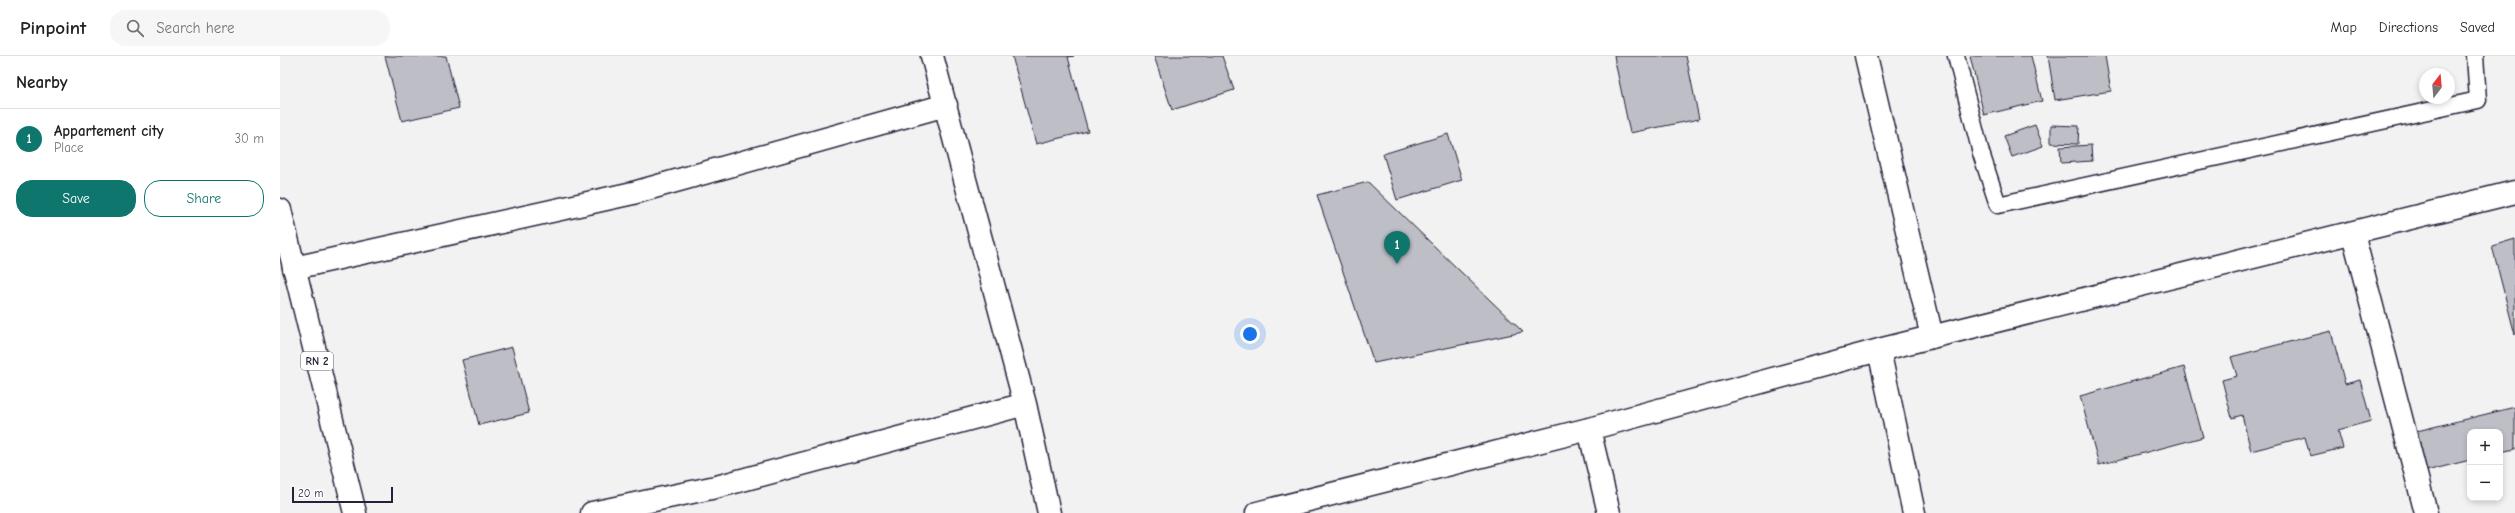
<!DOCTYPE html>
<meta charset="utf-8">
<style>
:root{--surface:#fff;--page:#f6f6f6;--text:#202124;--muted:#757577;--line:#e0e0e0;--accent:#0f766e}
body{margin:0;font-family:"Comic Neue",sans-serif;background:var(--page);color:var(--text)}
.controls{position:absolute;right:12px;bottom:12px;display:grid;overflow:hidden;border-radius:8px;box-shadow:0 2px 6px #0003}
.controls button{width:36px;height:36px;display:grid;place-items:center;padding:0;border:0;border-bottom:1px solid var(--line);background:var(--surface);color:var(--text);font:20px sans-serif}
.compass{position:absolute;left:2139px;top:12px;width:36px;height:36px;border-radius:50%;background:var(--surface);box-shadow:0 2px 6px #0003;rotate:16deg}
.scale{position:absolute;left:12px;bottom:10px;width:101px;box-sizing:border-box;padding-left:4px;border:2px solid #22223b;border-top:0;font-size:11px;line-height:14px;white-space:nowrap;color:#22223b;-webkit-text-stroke:3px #fff;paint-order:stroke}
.you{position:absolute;left:970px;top:278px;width:14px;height:14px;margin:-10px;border:3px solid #fff;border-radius:50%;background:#1a73e8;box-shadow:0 0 0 6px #1a73e833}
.badge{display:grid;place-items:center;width:26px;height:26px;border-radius:50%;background:var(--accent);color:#fff;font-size:13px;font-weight:700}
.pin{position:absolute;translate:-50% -33px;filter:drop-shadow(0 1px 2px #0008)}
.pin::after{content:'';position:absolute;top:21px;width:14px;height:12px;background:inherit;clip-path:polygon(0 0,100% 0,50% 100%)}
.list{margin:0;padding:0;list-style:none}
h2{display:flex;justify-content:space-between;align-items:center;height:52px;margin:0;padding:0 16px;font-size:17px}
h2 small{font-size:13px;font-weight:400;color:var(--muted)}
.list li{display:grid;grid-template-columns:26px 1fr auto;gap:12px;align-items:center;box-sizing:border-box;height:60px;padding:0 16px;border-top:1px solid var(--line)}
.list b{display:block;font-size:15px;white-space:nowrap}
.list p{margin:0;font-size:13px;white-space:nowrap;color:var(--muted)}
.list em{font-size:13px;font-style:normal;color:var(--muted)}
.actions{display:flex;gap:8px;padding:12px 16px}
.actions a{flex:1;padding:9px 0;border:1px solid var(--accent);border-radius:16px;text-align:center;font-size:14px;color:var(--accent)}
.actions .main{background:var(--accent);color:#fff}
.icon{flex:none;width:22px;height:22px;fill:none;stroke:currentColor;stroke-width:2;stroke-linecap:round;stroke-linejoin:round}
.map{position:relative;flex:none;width:2235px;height:457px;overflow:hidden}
header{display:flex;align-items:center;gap:24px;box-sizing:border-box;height:56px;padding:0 20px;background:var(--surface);border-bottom:1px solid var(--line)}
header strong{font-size:19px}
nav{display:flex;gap:22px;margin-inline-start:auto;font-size:14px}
.search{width:280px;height:36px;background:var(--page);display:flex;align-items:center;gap:10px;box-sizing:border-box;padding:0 14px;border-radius:16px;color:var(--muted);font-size:15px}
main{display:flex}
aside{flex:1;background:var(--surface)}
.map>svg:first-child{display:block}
.building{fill:#bebec6;stroke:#22223b}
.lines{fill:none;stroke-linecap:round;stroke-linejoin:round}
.service-casing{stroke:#22223b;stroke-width:19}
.minor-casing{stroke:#22223b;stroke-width:25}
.primary-casing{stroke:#22223b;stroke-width:25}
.service{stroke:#fff;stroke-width:16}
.minor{stroke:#fff;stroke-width:22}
.primary{stroke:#fff;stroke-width:22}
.labels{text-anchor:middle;stroke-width:3;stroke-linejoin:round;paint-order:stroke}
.shield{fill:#fff;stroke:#646476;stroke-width:1}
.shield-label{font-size:11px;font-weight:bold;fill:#22223b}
</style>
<header>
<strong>Pinpoint</strong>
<div class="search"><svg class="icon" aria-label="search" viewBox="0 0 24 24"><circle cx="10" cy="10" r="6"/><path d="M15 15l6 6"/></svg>Search here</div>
<nav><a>Map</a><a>Directions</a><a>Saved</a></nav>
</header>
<main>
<aside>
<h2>Nearby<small></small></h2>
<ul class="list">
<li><span class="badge">1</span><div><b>Appartement city</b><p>Place</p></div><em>30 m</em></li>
</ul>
<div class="actions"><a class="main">Save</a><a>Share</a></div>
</aside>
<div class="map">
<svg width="2235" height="457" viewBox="0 0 2235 457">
<rect width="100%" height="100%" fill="#f2f2f3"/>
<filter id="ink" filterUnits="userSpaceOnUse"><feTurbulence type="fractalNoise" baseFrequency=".025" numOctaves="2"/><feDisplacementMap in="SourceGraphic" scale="8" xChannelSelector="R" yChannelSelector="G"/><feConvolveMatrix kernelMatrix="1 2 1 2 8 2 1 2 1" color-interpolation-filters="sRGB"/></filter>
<g filter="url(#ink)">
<path class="building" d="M105,0H166L179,52L122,65Z
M732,0H794L788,1L808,75L756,88Z
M874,0H942L954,34L892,54Z
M1334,0H1406L1419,63L1350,77Z
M1690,0H1751L1762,45L1704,59Z
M1768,0H1825L1831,35L1775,44Z
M1755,69L1763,90L1732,101L1724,80Z
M1771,69L1799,70L1798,88L1771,87Z
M1168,78L1182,124L1117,144L1103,98Z
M1811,89L1812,105L1781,107L1780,91Z
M1088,126L1243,276L1094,307L1037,139Z
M2235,183V279L2212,190Z
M2051,275L2065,328L2080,324L2091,365L2058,374L2063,392L2030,400L2025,381L1971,395L1962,359L1952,362L1942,324L1957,320L1951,301Z
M232,291L249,357L199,369L182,304Z
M1904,311L1923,381L1819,409L1800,340Z
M2235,351V393L2220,396V376H2190V404L2146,415L2137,375Z"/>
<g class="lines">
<g class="service-casing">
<path id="service" d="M1676,0L1701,97L1718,149L2198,44L2195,0"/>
</g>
<g class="minor-casing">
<path id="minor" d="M652,0L745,348L769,457
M1586,0L1652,281
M2073,178L2146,457
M14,212L353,137L666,49
M1599,294L1634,457
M1309,373L1329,457
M312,457L436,431L745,348
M977,457L1309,373L1599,294L2235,136"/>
</g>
<g class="primary-casing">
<path id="primary" d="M0,154L75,457"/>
</g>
<use href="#service" class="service"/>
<use href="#minor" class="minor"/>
<use href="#primary" class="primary"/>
</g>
</g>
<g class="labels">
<rect class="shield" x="21" y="296" width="32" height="18" rx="3"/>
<g class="shield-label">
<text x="37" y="309">RN 2</text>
</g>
</g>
</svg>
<div class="controls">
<button>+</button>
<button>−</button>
</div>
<svg class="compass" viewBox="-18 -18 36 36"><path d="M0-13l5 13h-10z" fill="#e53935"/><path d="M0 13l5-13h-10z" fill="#757577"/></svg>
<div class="scale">20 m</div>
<div class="you"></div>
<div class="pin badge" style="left:1117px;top:208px">1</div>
</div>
</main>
